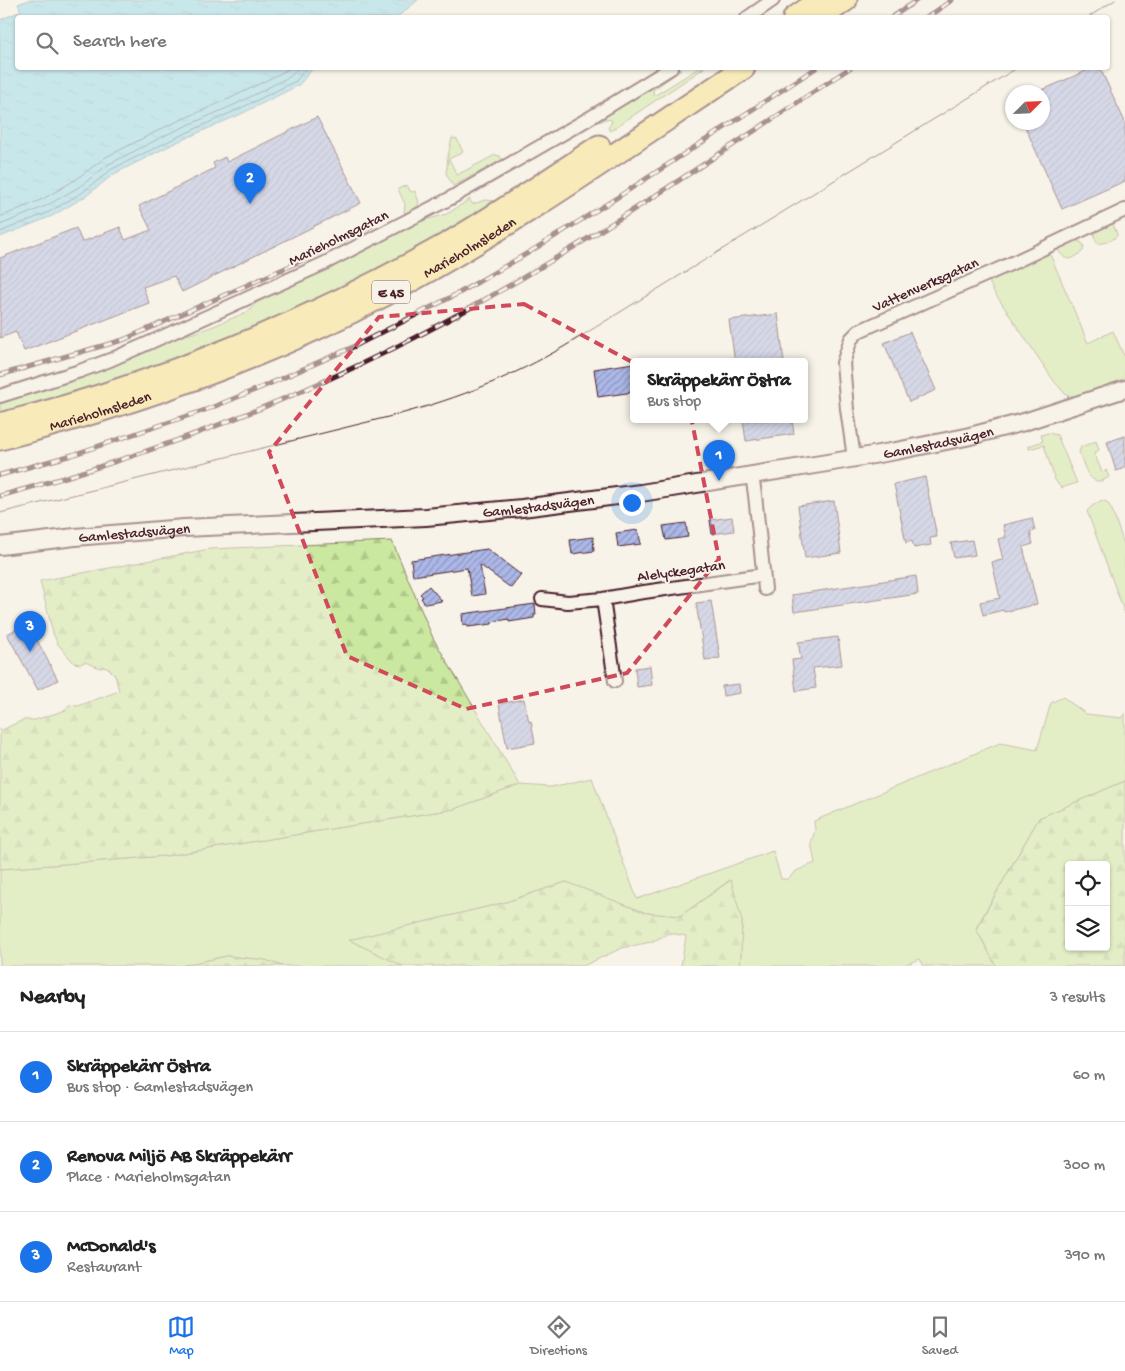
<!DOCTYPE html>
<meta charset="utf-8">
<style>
:root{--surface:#fff;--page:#f2f2f2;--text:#222;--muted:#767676;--line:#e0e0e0;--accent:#1a73e8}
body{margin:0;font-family:"Gochi Hand",sans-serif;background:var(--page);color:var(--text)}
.controls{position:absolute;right:15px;bottom:15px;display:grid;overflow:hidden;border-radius:5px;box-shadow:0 1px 4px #0004}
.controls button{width:45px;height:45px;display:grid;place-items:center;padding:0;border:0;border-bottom:1px solid var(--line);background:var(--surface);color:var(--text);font:25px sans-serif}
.compass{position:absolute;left:1005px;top:85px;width:45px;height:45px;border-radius:50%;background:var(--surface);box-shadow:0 1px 4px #0004;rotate:66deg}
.you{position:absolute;left:631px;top:502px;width:18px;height:18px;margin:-12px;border:4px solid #fff;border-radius:50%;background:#1a73e8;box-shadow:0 0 0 8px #1a73e833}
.badge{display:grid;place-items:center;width:32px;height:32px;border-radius:50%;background:var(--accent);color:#fff;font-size:16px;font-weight:700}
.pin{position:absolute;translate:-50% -41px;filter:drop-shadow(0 1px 2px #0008)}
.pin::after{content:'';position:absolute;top:26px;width:18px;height:15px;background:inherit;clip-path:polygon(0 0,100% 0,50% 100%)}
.popup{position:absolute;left:630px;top:358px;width:178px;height:65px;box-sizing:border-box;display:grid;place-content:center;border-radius:5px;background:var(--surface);filter:drop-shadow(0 1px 4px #0005);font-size:16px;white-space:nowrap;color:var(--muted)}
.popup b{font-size:19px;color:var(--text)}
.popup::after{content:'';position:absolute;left:50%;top:100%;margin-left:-10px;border:10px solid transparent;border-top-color:var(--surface)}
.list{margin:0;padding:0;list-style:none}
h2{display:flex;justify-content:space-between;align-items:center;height:65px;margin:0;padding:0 20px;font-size:21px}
h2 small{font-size:16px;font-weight:400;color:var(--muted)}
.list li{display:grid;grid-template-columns:32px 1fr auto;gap:15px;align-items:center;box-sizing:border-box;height:90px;padding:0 20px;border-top:1px solid var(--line)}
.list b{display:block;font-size:19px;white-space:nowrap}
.list p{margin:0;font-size:16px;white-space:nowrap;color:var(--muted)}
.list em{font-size:16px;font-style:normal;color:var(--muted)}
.icon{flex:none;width:28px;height:28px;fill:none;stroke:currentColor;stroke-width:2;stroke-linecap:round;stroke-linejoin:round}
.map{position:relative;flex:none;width:1125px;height:966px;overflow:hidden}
.search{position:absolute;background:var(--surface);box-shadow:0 1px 4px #0004;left:15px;right:15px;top:15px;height:55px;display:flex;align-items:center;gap:12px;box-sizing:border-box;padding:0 18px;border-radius:5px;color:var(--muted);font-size:19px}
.sheet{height:335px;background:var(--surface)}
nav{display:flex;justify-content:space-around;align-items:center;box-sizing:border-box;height:70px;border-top:1px solid var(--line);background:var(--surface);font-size:14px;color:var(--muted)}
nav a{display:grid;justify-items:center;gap:2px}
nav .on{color:var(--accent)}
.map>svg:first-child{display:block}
.grass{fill:#cbe8a0;stroke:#8a8466}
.forest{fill:url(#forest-firs);stroke:#8a8466;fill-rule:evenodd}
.cemetery{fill:url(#cemetery-stones);stroke:#8a8466}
.water{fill:url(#water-ripples);stroke:#738fa1}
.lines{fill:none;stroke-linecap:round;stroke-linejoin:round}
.shore{stroke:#666a79;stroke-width:1}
.building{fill:url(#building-hatch);stroke:#4a1f2b}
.minor-casing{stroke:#4a1f2b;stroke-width:16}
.tertiary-casing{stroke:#4a1f2b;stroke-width:20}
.trunk-casing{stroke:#4a1f2b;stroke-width:25}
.minor{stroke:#f7f3e8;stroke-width:12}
.tertiary{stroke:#f7f3e8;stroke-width:16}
.trunk{stroke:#f8e281;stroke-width:21}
.tram{stroke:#4a1f2b;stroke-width:1}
.rail-casing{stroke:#4a1f2b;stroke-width:5}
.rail{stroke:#f7f3e8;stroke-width:3;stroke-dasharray:9;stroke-linecap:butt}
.marked{fill:none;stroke:#d1495b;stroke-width:4;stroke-dasharray:10 6;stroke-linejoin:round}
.labels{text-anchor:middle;stroke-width:4;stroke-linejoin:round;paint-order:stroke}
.shield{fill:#f7f3e8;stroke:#7e5f64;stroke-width:1}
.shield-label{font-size:14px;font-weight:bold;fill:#4a1f2b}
.street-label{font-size:15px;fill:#4a1f2b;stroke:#f7f3e8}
</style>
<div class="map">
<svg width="1125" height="966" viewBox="0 0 1125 966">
<defs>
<pattern id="forest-firs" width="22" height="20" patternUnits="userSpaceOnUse" patternTransform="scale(1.25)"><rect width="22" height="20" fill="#cbe8a0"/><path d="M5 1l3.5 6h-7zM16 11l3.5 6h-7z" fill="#b0c78a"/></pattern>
<pattern id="cemetery-stones" width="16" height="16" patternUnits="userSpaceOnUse" patternTransform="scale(1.25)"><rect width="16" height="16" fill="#cbe8a0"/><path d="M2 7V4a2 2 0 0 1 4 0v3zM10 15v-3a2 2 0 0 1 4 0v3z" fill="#b0c78a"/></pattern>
<pattern id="water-ripples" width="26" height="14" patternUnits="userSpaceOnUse" patternTransform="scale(1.25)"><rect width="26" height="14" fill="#8fdaef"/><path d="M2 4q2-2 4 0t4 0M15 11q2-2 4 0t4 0" fill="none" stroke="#7dbbcd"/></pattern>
<pattern id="building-hatch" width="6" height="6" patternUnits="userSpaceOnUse" patternTransform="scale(1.25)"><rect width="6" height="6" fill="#acb8e8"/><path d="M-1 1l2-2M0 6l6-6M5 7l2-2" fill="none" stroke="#8e95bc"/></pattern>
</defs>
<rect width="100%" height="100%" fill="#f7f3e8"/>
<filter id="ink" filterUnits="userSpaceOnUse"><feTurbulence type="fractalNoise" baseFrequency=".02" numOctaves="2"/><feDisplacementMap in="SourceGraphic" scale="10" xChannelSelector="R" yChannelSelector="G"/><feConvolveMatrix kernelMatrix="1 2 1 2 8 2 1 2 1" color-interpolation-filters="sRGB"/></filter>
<g filter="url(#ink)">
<path class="grass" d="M680,68L681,70L653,90L654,96L699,68H704L610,131L608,128L612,122L611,120L605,119L600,122L599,121Z
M452,138L457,139L463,152L449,159L457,175L495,155L500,156L502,160L453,186L446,173L448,160H447Z
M407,185L410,191L413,192L415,191L419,202L417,207L406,213L404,212L405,204L398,189Z
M470,199V201L473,204L485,200L495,201L421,249L370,276L194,355L0,415V403C43,390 86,376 128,359C146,352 164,343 181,335C192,337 234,317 247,312L250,310L257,302L325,270L418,222L447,214Z
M1112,222L1117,234V236C1111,241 1104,244 1097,243L1094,237L1095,230Z
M1075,239L1082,243L1084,247L1083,251C1070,262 1065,262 1057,248Z
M1049,252L1088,343L1113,331L1125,358V379L1075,396H1069L1066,395L1054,381L994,292L990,284V280Z
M1048,433L1057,435L1077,483L1061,488L1055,480L1044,445L1029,449V446L1043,441L1041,435Z
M1096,441L1099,450L1094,453L1102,472L1106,470L1109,477C1106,479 1104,480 1101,481C1087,483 1083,461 1079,452L1081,447Z
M1102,500L1108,503L1112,510L1125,547V614L1087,511L1092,506Z
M1063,697L1086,714L1121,718L1125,713V781L1039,818L976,928L996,966H924L920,959L901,966H740L741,955L742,921L730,880L680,916L646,913L566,882L503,903L350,940L403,966H282L265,960L227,956L180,966H0V869L165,856L454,809L520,785L551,787L592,778L637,899L773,851L781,879H788L796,871L815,863L811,843L815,830L814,821L1000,743L1037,750L1051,703Z"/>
<path class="forest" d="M392,541L433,638L520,785L454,809L165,856L0,869V729L2,730L23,720H35L66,710L69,705L78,706L119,691L115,675L109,669L104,667L100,668L85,662L80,664L74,663L58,644L53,633L40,581L210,549Z
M1125,781V966H996L976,929L1039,818ZM1069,865H1106V947H1069Z
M731,880L742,921L741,955L740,966H681L686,936L670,933L651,942L622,948L583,966H403L349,940L503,903L566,882L646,913L680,916Z"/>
<path class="cemetery" d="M227,956L265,960L282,966H180Z"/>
<path class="water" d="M29,0H418L396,18H18V68H313L299,85L241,114L175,143L114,174L86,196L52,216L0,237V20L21,11L18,4Z"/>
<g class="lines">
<path class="shore" d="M0,217L43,199L75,180L106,157L167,126L233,97L287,70L289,68
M0,225L46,206L79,187L109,164L170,133L236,104L291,76L298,68
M0,232L49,212L83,192L112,169L173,139L239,109L296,81L306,68"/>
</g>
<path class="building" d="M1093,68H1100L1125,122V181L1062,209L1023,122H1042V90Z
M317,117L361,203L182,292L174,276L143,287L149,303L24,351L16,332L0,338V258L76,228L82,242L120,227L125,240L151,230L139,206L215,168L213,163L225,157L227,162Z
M778,314L784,362H735L729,320Z
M910,332L936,390L909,402L884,343Z
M634,363V392L598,397L594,369Z
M743,420H792L794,434L746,441Z
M1125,436V468L1116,471L1107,442Z
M925,477L937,537L930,538L931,545L914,548L912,541L906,543L894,484Z
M834,501L841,553L805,558L798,506Z
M732,517L734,531L712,534L710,520Z
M1032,518L1035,531L1030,532L1033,544L1023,547L1037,604L1004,612L1003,610L983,615L980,602L1000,598L992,562L1003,560L998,539L1006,537L1003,525Z
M686,523L688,537L666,540L663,526Z
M638,530L641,544L618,547L616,533Z
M593,537L594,551L572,554L570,540Z
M972,540L975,555L954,558L951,543Z
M487,549L521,575L511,588L480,565L485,594L472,596L467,568L413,576L411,560Z
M916,576L918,594L794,612L792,595Z
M429,586L442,601L425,604L421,598L423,597L420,594Z
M711,601L720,658L705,660L696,603Z
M535,604L536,615H534V618L509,622V619L492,622V624L468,627L467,624L463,625L462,614Z
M28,623L58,680L38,690L7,634Z
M838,637L842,665L813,668L816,688L796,691L792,660L801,659L798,642Z
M650,666L652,685L637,687L635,668Z
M739,684L740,693L723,696L722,686Z
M524,699L529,722L531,721L535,743L507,748L499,704Z"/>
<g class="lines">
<g class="minor-casing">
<path id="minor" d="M747,18L773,0
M0,396L80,371L110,360L151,342L323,264L449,199L588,119L671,68
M854,458L847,409L843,363L851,339L859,331L1008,265L1125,210
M752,475L755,495L765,589
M542,599L568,602L603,599L637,593L763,575
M603,599L615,681"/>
</g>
<g class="tertiary-casing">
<g id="tertiary">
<path id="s1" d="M0,546L75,537L184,528L426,517L522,508L641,493L827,463L896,451L966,437L1024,422L1125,389"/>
</g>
</g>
<g class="trunk-casing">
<g id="trunk">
<path d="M794,18L820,0"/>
<path d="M820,18L846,0"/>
<path d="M0,424C155,385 304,324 443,246C497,215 548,180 599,146"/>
<path id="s2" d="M0,439C133,405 264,359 385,295C511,228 626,146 744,68"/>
</g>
</g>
<use href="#minor" class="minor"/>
<use href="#tertiary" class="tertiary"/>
<use href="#trunk" class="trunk"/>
<path class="tram" d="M1087,18L1115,0
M0,513L400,414C459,398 512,377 565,346L1017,68"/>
<g class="rail-casing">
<path id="rail" d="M891,18L917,0
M926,18L952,0
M0,375L123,340L290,266L371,226
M0,475L72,455L208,409L260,388L353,347L459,293L528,253L618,197L816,68
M0,496C162,452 321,391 468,309C600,236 724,150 850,68"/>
</g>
<use href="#rail" class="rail"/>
</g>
</g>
<path d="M0 0H1125V966H0ZM524,304L686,391L719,559L627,673L466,709L347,656L269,452L379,317Z" fill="#f7f3e8" fill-opacity=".55" fill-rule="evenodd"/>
<path class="marked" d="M524,304L686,391L719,559L627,673L466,709L347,656L269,452L379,317Z"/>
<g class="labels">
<rect class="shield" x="372" y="280.5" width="38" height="23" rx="4"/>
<g class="shield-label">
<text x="391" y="297">E 45</text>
</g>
<g class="street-label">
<text transform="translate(338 237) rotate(-26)" y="5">Marieholmsgatan</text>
<text dy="5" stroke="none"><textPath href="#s2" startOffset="509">Marieholmsleden</textPath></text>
<text transform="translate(925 284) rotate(-24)" y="5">Vattenverksgatan</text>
<text dy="5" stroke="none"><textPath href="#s2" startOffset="104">Marieholmsleden</textPath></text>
<text dy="5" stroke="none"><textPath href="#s1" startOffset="945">Gamlestadsvägen</textPath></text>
<text dy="5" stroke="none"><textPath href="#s1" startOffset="540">Gamlestadsvägen</textPath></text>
<text dy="5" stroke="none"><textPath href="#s1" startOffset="135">Gamlestadsvägen</textPath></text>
<text transform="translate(681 570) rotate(-8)" y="5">Alelyckegatan</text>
</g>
</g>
</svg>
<div class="controls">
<button><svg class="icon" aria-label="locate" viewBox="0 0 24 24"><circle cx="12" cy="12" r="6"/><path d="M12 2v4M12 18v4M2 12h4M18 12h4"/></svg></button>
<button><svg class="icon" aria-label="layers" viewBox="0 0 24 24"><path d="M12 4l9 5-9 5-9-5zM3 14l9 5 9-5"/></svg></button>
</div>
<svg class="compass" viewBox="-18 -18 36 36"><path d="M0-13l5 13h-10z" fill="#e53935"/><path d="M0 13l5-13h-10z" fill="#767676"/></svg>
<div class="you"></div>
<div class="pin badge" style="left:719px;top:481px">1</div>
<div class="popup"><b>Skräppekärr Östra</b>Bus stop</div>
<div class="pin badge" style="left:250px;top:204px">2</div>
<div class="pin badge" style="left:30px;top:652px">3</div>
<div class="search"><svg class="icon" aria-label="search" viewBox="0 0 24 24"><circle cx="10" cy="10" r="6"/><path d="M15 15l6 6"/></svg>Search here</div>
</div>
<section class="sheet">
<h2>Nearby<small>3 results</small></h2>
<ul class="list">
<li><span class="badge">1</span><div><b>Skräppekärr Östra</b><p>Bus stop · Gamlestadsvägen</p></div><em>60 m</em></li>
<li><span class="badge">2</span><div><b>Renova Miljö AB Skräppekärr</b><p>Place · Marieholmsgatan</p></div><em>300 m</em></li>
<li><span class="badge">3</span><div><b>McDonald's</b><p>Restaurant</p></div><em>390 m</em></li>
</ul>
</section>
<nav>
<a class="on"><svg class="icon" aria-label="map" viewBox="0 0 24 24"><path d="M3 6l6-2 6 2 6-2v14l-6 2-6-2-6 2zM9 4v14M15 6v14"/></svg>Map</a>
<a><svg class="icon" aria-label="directions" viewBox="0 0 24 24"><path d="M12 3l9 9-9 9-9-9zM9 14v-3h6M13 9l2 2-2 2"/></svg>Directions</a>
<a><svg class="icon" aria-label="saved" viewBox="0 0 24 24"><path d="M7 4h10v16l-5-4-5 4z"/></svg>Saved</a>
</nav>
